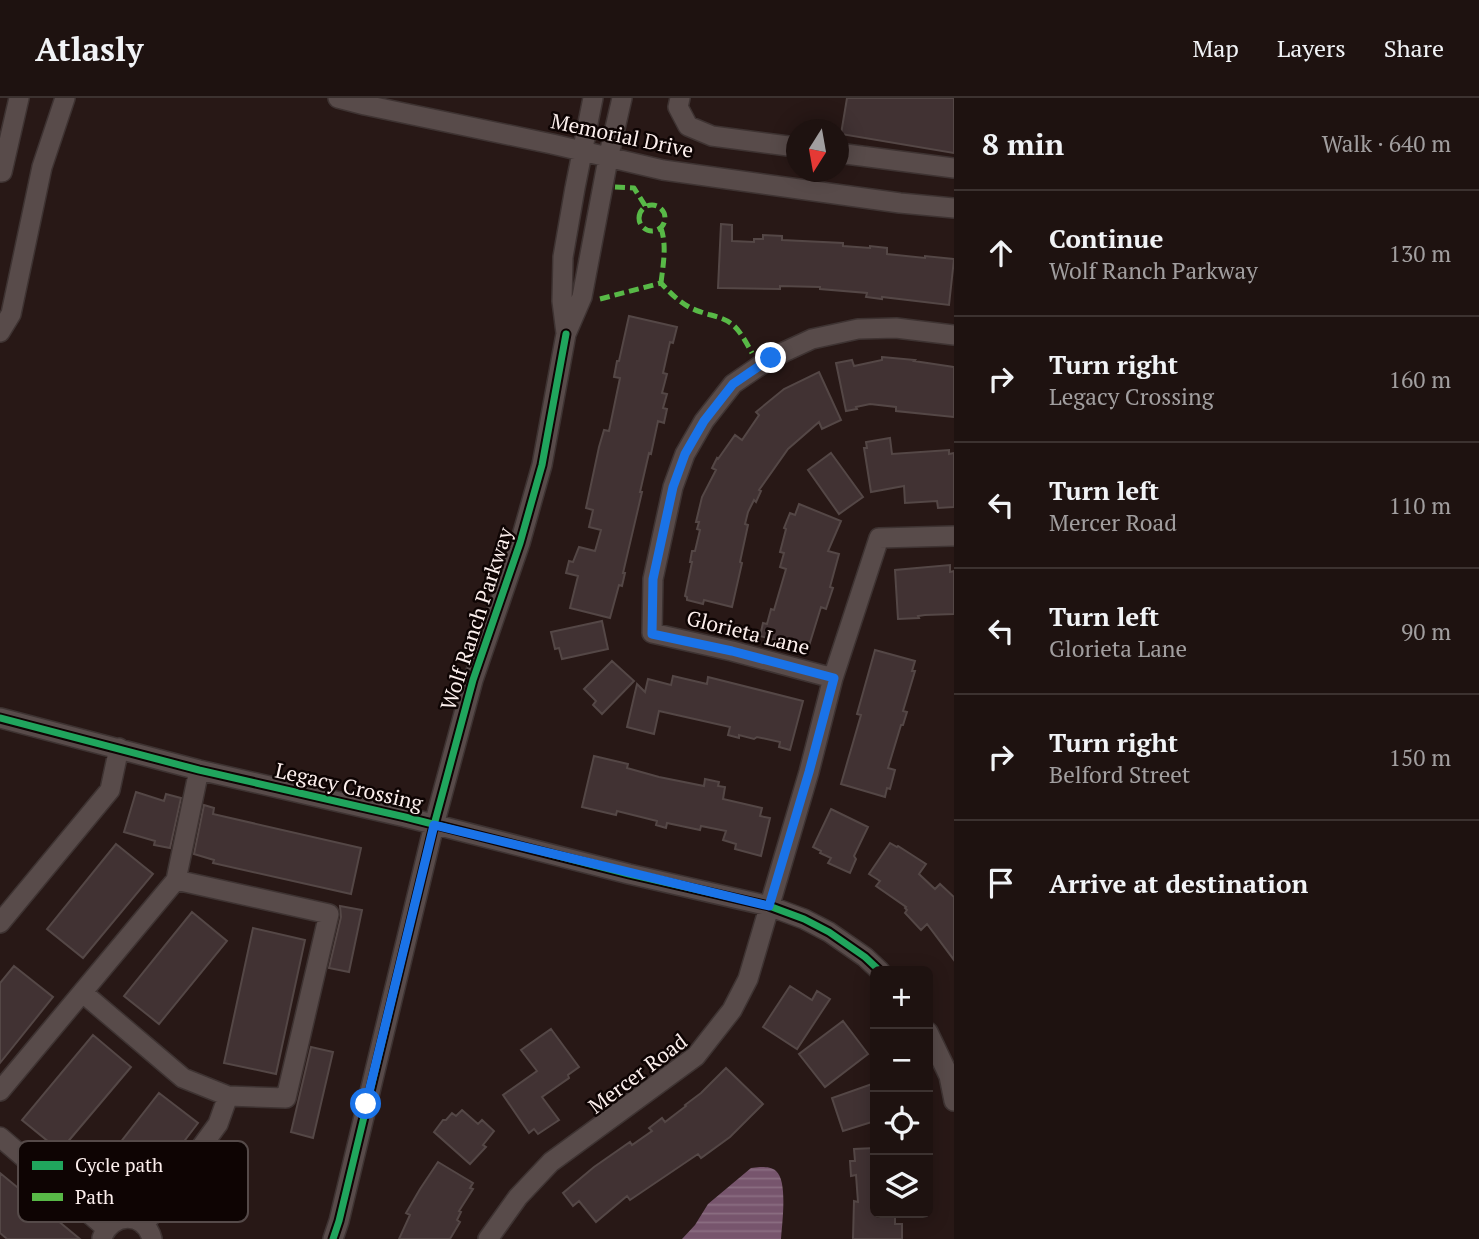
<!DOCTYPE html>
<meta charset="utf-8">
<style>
:root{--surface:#1e1210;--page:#261b19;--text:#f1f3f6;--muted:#a19e9f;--line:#3c3230}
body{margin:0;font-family:"PT Serif",serif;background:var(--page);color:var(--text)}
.controls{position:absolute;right:21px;bottom:21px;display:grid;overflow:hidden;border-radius:10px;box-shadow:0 4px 18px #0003}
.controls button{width:63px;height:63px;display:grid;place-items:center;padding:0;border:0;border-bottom:2px solid var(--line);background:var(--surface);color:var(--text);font:35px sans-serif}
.compass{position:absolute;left:786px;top:21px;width:63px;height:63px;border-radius:50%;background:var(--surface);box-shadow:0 4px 18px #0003;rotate:191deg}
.stop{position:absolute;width:21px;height:21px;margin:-16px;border:5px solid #1a73e8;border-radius:50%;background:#fff}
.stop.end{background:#1a73e8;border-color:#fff;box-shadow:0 2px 7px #0008}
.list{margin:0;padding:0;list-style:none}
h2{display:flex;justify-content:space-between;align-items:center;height:91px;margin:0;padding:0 28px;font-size:30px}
h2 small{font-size:23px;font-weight:400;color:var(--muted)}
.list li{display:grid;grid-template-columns:46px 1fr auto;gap:21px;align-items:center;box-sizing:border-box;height:126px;padding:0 28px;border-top:2px solid var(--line)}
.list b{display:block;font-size:26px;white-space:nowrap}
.list p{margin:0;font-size:23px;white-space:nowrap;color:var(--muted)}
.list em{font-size:23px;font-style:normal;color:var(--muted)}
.icon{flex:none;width:38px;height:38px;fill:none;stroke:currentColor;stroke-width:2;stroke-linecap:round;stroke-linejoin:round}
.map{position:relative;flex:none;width:954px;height:1141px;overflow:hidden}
header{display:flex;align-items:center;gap:42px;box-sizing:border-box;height:98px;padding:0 35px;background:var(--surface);border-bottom:2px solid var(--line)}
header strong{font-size:33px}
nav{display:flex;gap:38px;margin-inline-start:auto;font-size:24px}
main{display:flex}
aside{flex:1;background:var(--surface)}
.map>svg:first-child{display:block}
.water{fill:url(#water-rules)}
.building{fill:#413233;stroke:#544746;stroke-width:2}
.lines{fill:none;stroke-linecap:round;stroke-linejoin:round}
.minor-casing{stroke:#3e3332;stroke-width:22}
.minor{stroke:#584b4a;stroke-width:19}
.quiet{stroke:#58b947;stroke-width:5;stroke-dasharray:10 5;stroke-linecap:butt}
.cycleway-casing{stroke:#0e0403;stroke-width:11}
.cycleway{stroke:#20a55d;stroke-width:7}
.route{stroke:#1a73e8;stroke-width:9}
.labels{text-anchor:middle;stroke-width:5;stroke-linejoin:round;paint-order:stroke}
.street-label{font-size:21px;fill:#fcefed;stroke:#0e0403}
.key{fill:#0e0403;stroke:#554a49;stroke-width:2}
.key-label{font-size:19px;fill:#fcefed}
</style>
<header>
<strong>Atlasly</strong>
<nav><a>Map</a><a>Layers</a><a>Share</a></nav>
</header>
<main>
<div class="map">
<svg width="954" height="1141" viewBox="0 0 954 1141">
<defs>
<pattern id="water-rules" width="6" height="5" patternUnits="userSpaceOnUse" patternTransform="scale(1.75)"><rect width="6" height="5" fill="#77556d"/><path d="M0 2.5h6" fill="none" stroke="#8b6e82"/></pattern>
</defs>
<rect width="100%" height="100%" fill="#281816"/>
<path class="water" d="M760,1069C765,1069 772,1069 776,1073C788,1083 782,1126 781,1141H682L695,1127L708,1106L751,1070Z"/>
<path class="building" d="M847,0H954V55L841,36Z
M721,126L732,127V143L754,144V141H763V137L782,138V142L843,145V148L870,150V148L887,150V156L925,160V158L954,161L949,207L882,199V201L866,199L867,195L820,191V189L780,188V191L718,190Z
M629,218L677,229L673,245L670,244L663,275L667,276L662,295L667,296L663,310L667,311L664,325L658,323L651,356L649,355L640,394H642L623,475H625L622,488L619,487L610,520L570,510L578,478L566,475L569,463L573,464L579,449L595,453L601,432L589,429L593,412L586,410L599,349L604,332L609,333L620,280L614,279L617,263H619Z
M882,259L915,262L914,263L954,269V319L896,313V309L870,306L856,309L857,311L846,313L836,265L852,262L854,268L882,262Z
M819,274L841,322L822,331L819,324L788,351L759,392L761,393L756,404L754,402L748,414L745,426L748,427L740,464L742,465L732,509L704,502L703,506L687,502V499L685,498L692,464H690L692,453H695L700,432L697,431L699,424H696L702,399L716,372L712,370L717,360L718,361L735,337L742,342L759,317L756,314L784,291Z
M890,340L892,356L949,352V356L954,355V409L938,410L937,403L905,405L904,388L871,394L864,350H867L866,344Z
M831,355L863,399L839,416L808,372Z
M799,406L841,423L828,453L839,456L830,489L833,490L826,511L821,509L808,551L760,538L763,525L767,526L771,511L774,512L786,471L780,469L784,455L780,454L786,431L784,430L790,415L795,417Z
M950,467V474L954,473V516L925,517L918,518L919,520L898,521L895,472Z
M602,523L608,551L562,561L559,550L555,551L551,534Z
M875,552L915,563L912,573H915L903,613L907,614L903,627H901L888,670L895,672L890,691L887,690L885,699L841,686L861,617L857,616Z
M612,563L634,583L602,616L593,607L596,603L584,591Z
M673,578L707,586L708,579L803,603L790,652L779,649L780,644L757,639L754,641L739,637V640L728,637L730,629L659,613L654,636L627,629L637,586L645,594L648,581L671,587Z
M594,658L628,666L627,670L659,679L704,688L705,681L719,684L718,688L725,689L723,701L762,710L760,718L770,720L761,758L735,751L736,746L723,742L726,733L701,728L700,732L667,725L666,730L656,727L657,723L617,713L616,717L582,709Z
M136,694L164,703L166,696L181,700L170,750L154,747L155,743L124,734Z
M204,707L214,710L213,716L361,750L351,796L213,765L214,762L194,756Z
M831,711L868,729L854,758L856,761L850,775L828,765L831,760L820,755L821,753L813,749Z
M890,745L897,749L898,748L926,766L919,776L935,791L940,786L954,799V862L927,826L921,832L905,815L907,812L905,810L906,809L876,788L880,783L869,776Z
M116,746L153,776L83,860L47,831Z
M340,808L362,812L349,874L329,870L341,819Z
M192,814L227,843L159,926L124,898Z
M253,830L305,842L276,976L224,965Z
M14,868L53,899L0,965V885Z
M790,888L812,902L817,893L830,901L797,951L763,929Z
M843,923L868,956L825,989L799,956Z
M551,931L579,969L568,977L569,980L542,999L559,1022L538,1036L534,1031L529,1035L503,997L537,973L521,952Z
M93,937L131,969L60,1053L22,1022Z
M311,949L333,954L313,1040L291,1034Z
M726,970L763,1006L730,1039L701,1060L698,1056L630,1102L627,1098L596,1124L579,1103L573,1108L563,1095L594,1069L630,1044L632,1047L652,1033L649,1030L662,1020L665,1024L686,1008L685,1007L701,995Z
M875,985V1023L843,1033L832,1000Z
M159,995L198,1025L134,1109L125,1108L91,1082Z
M462,1012L478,1026L482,1022L494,1033L483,1047L486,1049L470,1066L434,1034L443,1022H446L452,1015L456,1018Z
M875,1050V1115H895V1126H902V1141H853L854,1103L858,1104L856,1077L851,1078L850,1063H855L854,1051Z
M438,1064L473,1085L470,1090L473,1091L459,1113L461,1114L457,1122L460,1124L450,1141H399L410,1117L406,1115L420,1091Z
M0,1075L80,1141H7L0,1135Z"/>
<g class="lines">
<g class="minor-casing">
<path id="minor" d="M338,0L365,7L552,46L663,72L900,105L954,110
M680,0L678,9L688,28L712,38L796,49
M838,55L954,70
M0,74H2L19,0
M0,234L11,216L42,69L65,0
M566,235L562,203L563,159L575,90L593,0
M833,580L732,553L652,535L653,481L673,389L685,356L704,323L733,286L771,260L812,241L858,231L896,230L954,237
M0,620L199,672L405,719L629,776L769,808L804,821L829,834L865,859L880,873
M176,782L199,672
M0,825L110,692L119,650
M83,895L183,980L228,998
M928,934L949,978L954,1003
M0,993L176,782L329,816L286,1000L228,998L218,1026L144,1127
M0,1039L106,1130
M102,1140C111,1114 145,1113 152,1141
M333,1141L339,1123L434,727L473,582L520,445L542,367L566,236L582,199L608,61L622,0
M488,1141L518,1099L551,1064L696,958L732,912L748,881L809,674L833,580L879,440L954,438"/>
</g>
<use href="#minor" class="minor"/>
<path class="quiet" d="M615,89L634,90L646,109
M639 120a13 13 0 1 1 26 0a13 13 0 1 1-26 0Z
M661,130C667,148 663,167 661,185
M600,201L661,185C672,197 684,209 701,214C712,218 724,219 733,227C741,234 747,246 752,255"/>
<g class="cycleway-casing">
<path id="cycleway" d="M0,620L199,672L405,719L629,776L769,808L804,821L829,834L865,859L880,873
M333,1141L339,1123L434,727L473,582L520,445L542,367L566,236"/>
</g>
<use href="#cycleway" class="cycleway"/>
</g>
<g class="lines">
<path class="route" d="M366,1006L434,727L769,808L809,674L834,580L732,553L652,536L653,481L673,389L685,356L704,323L733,286L771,260"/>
</g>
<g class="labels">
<g class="street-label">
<text transform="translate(622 38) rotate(12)" y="7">Memorial Drive</text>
<text transform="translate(477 521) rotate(-72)" y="7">Wolf Ranch Parkway</text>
<text transform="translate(748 535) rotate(14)" y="7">Glorieta Lane</text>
<text transform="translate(349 689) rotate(13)" y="7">Legacy Crossing</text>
<text transform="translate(638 976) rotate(-37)" y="7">Mercer Road</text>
</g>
</g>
<rect x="18" y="1043" width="230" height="81" rx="10" class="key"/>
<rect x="32" y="1063" width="31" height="9" fill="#20a55d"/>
<rect x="32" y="1095" width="31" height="8" fill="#58b947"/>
<g class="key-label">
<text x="75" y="1074">Cycle path</text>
<text x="75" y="1106">Path</text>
</g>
</svg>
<div class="controls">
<button>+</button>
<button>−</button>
<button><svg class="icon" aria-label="locate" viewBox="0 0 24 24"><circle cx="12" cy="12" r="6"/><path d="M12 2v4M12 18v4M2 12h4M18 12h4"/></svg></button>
<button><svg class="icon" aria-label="layers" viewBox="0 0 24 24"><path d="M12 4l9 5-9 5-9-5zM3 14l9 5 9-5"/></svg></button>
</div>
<svg class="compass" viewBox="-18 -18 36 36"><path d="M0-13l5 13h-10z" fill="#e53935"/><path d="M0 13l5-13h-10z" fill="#a19e9f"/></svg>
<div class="stop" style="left:366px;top:1006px"></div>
<div class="stop end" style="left:771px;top:260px"></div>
</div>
<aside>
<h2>8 min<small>Walk · 640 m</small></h2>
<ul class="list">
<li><svg class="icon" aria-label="ahead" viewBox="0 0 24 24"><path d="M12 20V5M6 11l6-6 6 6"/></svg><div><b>Continue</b><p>Wolf Ranch Parkway</p></div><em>130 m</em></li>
<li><svg class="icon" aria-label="right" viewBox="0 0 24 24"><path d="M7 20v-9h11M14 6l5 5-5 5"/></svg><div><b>Turn right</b><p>Legacy Crossing</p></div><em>160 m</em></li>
<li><svg class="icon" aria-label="left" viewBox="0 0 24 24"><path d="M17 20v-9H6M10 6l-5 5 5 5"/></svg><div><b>Turn left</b><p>Mercer Road</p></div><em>110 m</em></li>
<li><svg class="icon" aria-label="left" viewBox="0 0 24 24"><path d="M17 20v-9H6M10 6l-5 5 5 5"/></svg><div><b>Turn left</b><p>Glorieta Lane</p></div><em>90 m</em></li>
<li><svg class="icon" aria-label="right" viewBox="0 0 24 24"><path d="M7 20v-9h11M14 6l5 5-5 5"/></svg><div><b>Turn right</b><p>Belford Street</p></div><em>150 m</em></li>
<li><svg class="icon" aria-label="arrive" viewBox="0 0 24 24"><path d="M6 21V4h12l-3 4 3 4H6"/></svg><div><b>Arrive at destination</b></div></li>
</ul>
</aside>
</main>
